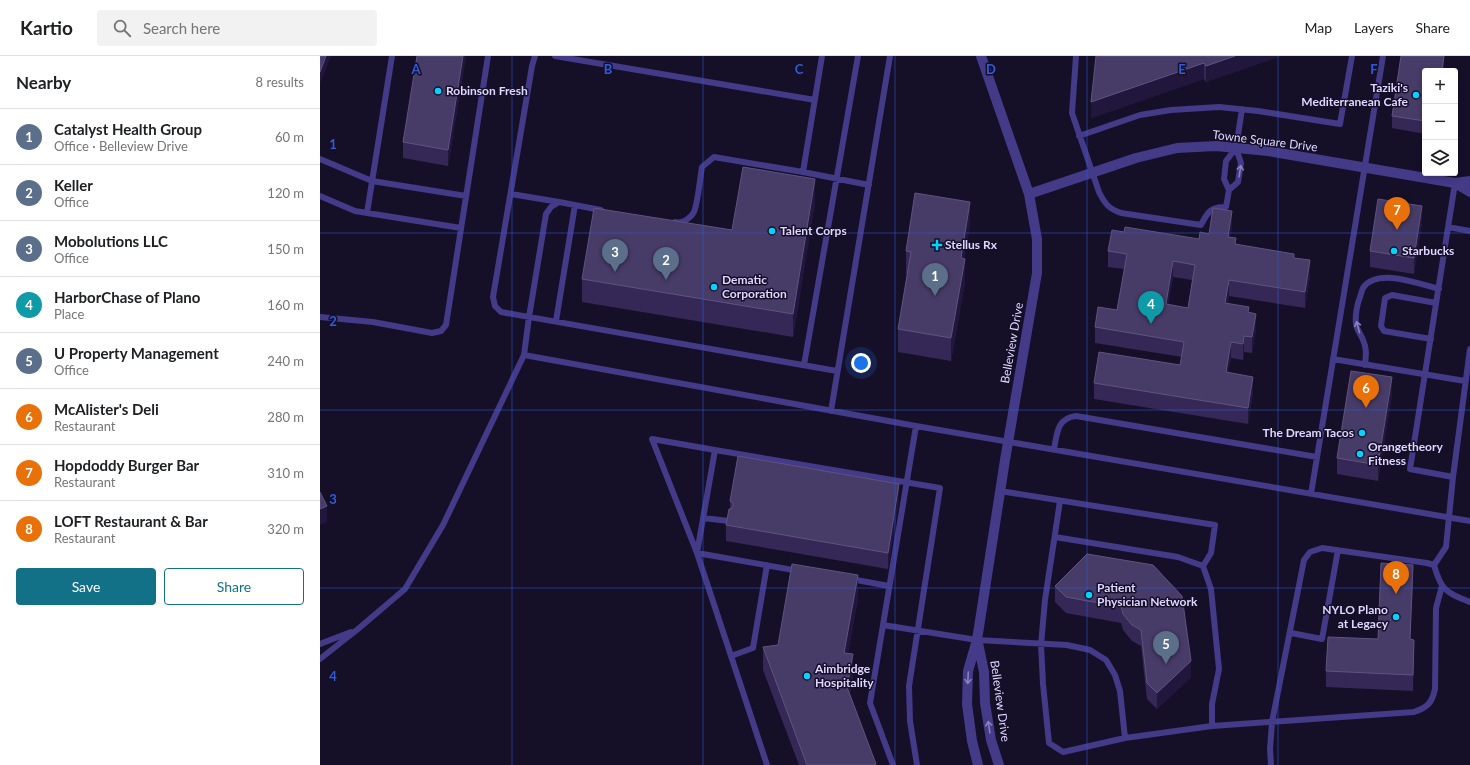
<!DOCTYPE html>
<meta charset="utf-8">
<style>
:root{--surface:#fff;--page:#f2f2f2;--text:#202124;--muted:#757577;--line:#e0e0e0;--accent:#137187}
body{margin:0;font-family:Lato,sans-serif;background:var(--page);color:var(--text)}
.controls{position:absolute;right:12px;top:12px;display:grid;overflow:hidden;border-radius:4px;box-shadow:0 2px 6px #0003}
.controls button{width:36px;height:36px;display:grid;place-items:center;padding:0;border:0;border-bottom:1px solid var(--line);background:var(--surface);color:var(--text);font:20px sans-serif}
.you{position:absolute;left:541px;top:307px;width:14px;height:14px;margin:-10px;border:3px solid #fff;border-radius:50%;background:#1a73e8;box-shadow:0 0 0 6px #1a73e833}
.badge{display:grid;place-items:center;width:26px;height:26px;border-radius:50%;background:var(--accent);color:#fff;font-size:13px;font-weight:700}
.pin{position:absolute;translate:-50% -33px;filter:drop-shadow(0 1px 2px #0008)}
.pin::after{content:'';position:absolute;top:21px;width:14px;height:12px;background:inherit;clip-path:polygon(0 0,100% 0,50% 100%)}
.list{margin:0;padding:0;list-style:none}
h2{display:flex;justify-content:space-between;align-items:center;height:52px;margin:0;padding:0 16px;font-size:17px}
h2 small{font-size:13px;font-weight:400;color:var(--muted)}
.list li{display:grid;grid-template-columns:26px 1fr auto;gap:12px;align-items:center;box-sizing:border-box;height:56px;padding:0 16px;border-top:1px solid var(--line)}
.list b{display:block;font-size:15px;white-space:nowrap}
.list p{margin:0;font-size:13px;white-space:nowrap;color:var(--muted)}
.list em{font-size:13px;font-style:normal;color:var(--muted)}
.actions{display:flex;gap:8px;padding:12px 16px}
.actions a{flex:1;padding:9px 0;border:1px solid var(--accent);border-radius:4px;text-align:center;font-size:14px;color:var(--accent)}
.actions .main{background:var(--accent);color:#fff}
.icon{flex:none;width:22px;height:22px;fill:none;stroke:currentColor;stroke-width:2;stroke-linecap:round;stroke-linejoin:round}
.map{position:relative;flex:none;width:1150px;height:709px;overflow:hidden}
header{display:flex;align-items:center;gap:24px;box-sizing:border-box;height:56px;padding:0 20px;background:var(--surface);border-bottom:1px solid var(--line)}
header strong{font-size:19px}
nav{display:flex;gap:22px;margin-inline-start:auto;font-size:14px}
.search{width:280px;height:36px;background:var(--page);display:flex;align-items:center;gap:10px;box-sizing:border-box;padding:0 14px;border-radius:4px;color:var(--muted);font-size:15px}
main{display:flex}
aside{flex:1;background:var(--surface)}
.map>svg:first-child{display:block}
.lines{fill:none;stroke-linecap:round;stroke-linejoin:round}
.service{stroke:#433a88;stroke-width:6}
.minor{stroke:#433a88;stroke-width:10}
.wall{fill:#352856;fill-rule:evenodd}
.shaded-wall{fill:#21163c}
.building{fill:#473b68;stroke:#5f5380;fill-rule:evenodd}
.oneway{stroke:#8981be}
.grid{fill:none;stroke:#305cdc;stroke-width:1;stroke-opacity:0.55}
.poi-dot{fill:#03d3ff;stroke:#160f28;stroke-width:1.5}
.labels{text-anchor:middle;stroke-width:3;stroke-linejoin:round;paint-order:stroke}
.poi-label{font-size:12px;font-weight:bold;fill:#ded7ff;stroke:#160f28;text-anchor:start}
.street-label{font-size:12px;fill:#ded7ff;stroke:#160f28}
.grid-label{font-size:13px;text-anchor:middle;font-weight:bold;fill:#305cdc;stroke:#160f28;stroke-width:3;stroke-linejoin:round;paint-order:stroke}
</style>
<header>
<strong>Kartio</strong>
<div class="search"><svg class="icon" aria-label="search" viewBox="0 0 24 24"><circle cx="10" cy="10" r="6"/><path d="M15 15l6 6"/></svg>Search here</div>
<nav><a>Map</a><a>Layers</a><a>Share</a></nav>
</header>
<main>
<aside>
<h2>Nearby<small>8 results</small></h2>
<ul class="list">
<li><span class="badge" style="background:#5c6f8a">1</span><div><b>Catalyst Health Group</b><p>Office · Belleview Drive</p></div><em>60 m</em></li>
<li><span class="badge" style="background:#5c6f8a">2</span><div><b>Keller</b><p>Office</p></div><em>120 m</em></li>
<li><span class="badge" style="background:#5c6f8a">3</span><div><b>Mobolutions LLC</b><p>Office</p></div><em>150 m</em></li>
<li><span class="badge" style="background:#0f9aa8">4</span><div><b>HarborChase of Plano</b><p>Place</p></div><em>160 m</em></li>
<li><span class="badge" style="background:#5c6f8a">5</span><div><b>U Property Management</b><p>Office</p></div><em>240 m</em></li>
<li><span class="badge" style="background:#e8710a">6</span><div><b>McAlister's Deli</b><p>Restaurant</p></div><em>280 m</em></li>
<li><span class="badge" style="background:#e8710a">7</span><div><b>Hopdoddy Burger Bar</b><p>Restaurant</p></div><em>310 m</em></li>
<li><span class="badge" style="background:#e8710a">8</span><div><b>LOFT Restaurant &amp; Bar</b><p>Restaurant</p></div><em>320 m</em></li>
</ul>
<div class="actions"><a class="main">Save</a><a>Share</a></div>
</aside>
<div class="map">
<svg width="1150" height="709" viewBox="0 0 1150 709">
<rect width="100%" height="100%" fill="#160f28"/>
<g class="lines">
<path class="service" d="M215,0L212,10L173,241L175,250L181,256L517,315
M235,0L495,44
M502,0L483,116L549,129
M756,0L752,57L779,136C785,148 789,153 801,157L881,169C887,157 891,150 906,151L909,134L904,123L906,105L916,92
M759,80L820,59L851,54L899,51L938,55L1020,68L1032,0
M0,103L52,125L146,140
M909,134L918,126L921,107L916,92L922,53
M191,138L239,146
M0,140L35,155L141,172
M47,157L72,0
M355,166C362,168 371,162 374,156C378,146 380,122 382,111L394,101L483,116
M1128,171L1150,175
M0,261L53,266L112,277L121,275L126,269L168,0
M236,265L255,149
M1111,283L1064,275L1061,270L1065,242L1072,239L1116,247
M204,299L596,370L1150,465
M1013,303L1145,325
M484,309L538,0
M1045,309C1046,300 1047,292 1043,284C1041,278 1037,275 1036,268C1035,260 1037,248 1040,241C1041,238 1042,234 1043,232C1057,211 1099,228 1119,233
M511,355L570,0
M596,370L563,569L657,584L747,589L770,594L786,604L795,619L800,635L805,682
M734,393C737,378 737,362 756,360L997,401
M395,394L332,383L377,497L447,709
M1133,421L1150,293
M680,435L895,469L891,497L883,510
M991,438L1063,0
M740,445L725,544L721,589L723,628L729,687L743,696L805,682L892,670L1094,656C1108,651 1112,647 1115,633L1116,552L1122,530
M383,462L409,465
M735,481L858,501L883,510L891,533L899,613L892,648V670
M1114,509L1126,491L1133,421L1090,413L1135,127
M479,515L377,497L395,394L620,432L589,630L590,665L597,709
M531,523L569,530
M563,569L550,647L573,709
M971,577L1002,583L1018,494
M0,588L31,576
M411,600L433,592L447,509
M0,603L38,573L85,533L123,469L204,299L209,261L226,158L231,151L239,146L281,154
M951,709L950,693L952,666L984,504L990,496L1002,492L1107,507L1114,509C1121,535 1127,537 1150,546"/>
<path class="minor" d="M1135,127L1150,136
M709,138L816,102L857,92L896,90L948,95L1135,127L1150,125
M658,587L664,616L665,647L671,684L679,709
M658,709L652,685L647,648L648,615L657,584L685,404L717,217V183L709,138L661,0"/>
</g>
<path class="wall" d="M97,0H146L128,110L83,102V86Z
M776,0H961L886,26L884,23L771,62Z
M1081,0H1124V15H1105V78L1072,72V60Z
M495,146L473,281L262,246V223L412,174Z
M1102,166L1094,218L1050,211V195Z
M650,169L644,202L645,226L631,305L578,296V273L587,218H586V195Z
M912,171L910,181L916,189L974,202L990,220L985,252L909,240L908,247L929,256L936,274L932,297L924,296L923,304L911,302L908,317L933,337L928,368L774,343V327L860,309L862,301L775,287V271L797,254L804,213L788,211V195L804,176L879,183L889,178ZM853,221L872,224L868,252L848,249Z
M1072,338L1058,425L1017,418V402Z
M579,444L568,513L406,485V469L410,453V445Z
M767,498L871,621L837,653L827,643L821,590L812,585L803,574L801,567L746,557L735,546V530Z
M1093,525L1090,584L1094,600L1093,635L1006,631V615L1058,583Z
M538,542L528,597L533,621L530,638L556,709H479L443,614V591L458,589Z"/>
<path class="shaded-wall" d="M6,0H11L0,28V16Z
M143,0H146L128,110V94Z
M915,0H961L886,26V10Z
M1124,0V15H1122Z
M884,7V23L771,62V46Z
M495,123V146L473,281V258Z
M650,146V169L641,225V202Z
M1102,150V166L1094,218V202Z
M912,155V171L908,197V181Z
M645,203V226L631,305V282Z
M990,204V220L985,252V236Z
M853,205V221L846,265V248Z
M909,224V240L905,263V247Z
M936,258V274L932,297V281Z
M924,280V296L923,304V288Z
M911,286V302L906,332V316Z
M933,321V337L928,368V352Z
M1072,321V338L1058,425V409Z
M579,428V444L568,513V497Z
M7,450V466L0,469V453Z
M1093,509V525L1090,599V583Z
M538,519V542L524,620V597Z
M1094,584V600L1093,635V619Z
M533,598V621L527,654V631Z
M871,605V621L837,653V637Z"/>
<path class="building" d="M0,0H6L0,16Z
M97,0H143L128,94L83,86Z
M776,0H915L886,10L884,7L771,46Z
M1081,0H1124L1122,15H1105V65L1072,60Z
M423,111L495,123L473,258L262,223L274,152L412,174Z
M595,137L650,146L641,202L645,203L631,282L578,273L591,196L586,195Z
M1058,143L1102,150L1094,202L1050,195Z
M893,152L912,155L908,181L916,182L915,188L974,198V202L990,204L985,236L909,224L905,247L929,251L928,256L936,258L932,281L924,280L923,288L911,286L906,316L933,321L928,352L774,327L779,296L860,309L864,286L775,271L778,251L797,254L807,198L788,195L792,174L804,176L805,171L879,183L880,176L889,178ZM853,205L875,209L868,252L846,248Z
M1031,315L1072,321L1058,409L1017,402Z
M418,400L579,428L568,497L406,469L409,453H411L413,450V447L410,445Z
M0,436L7,450L0,453Z
M767,498L833,509L862,540L871,605L837,637L827,627L821,574L812,569L803,558L801,551L746,541L735,530Z
M1061,507L1093,509L1090,583L1094,584L1093,619L1006,615L1008,581L1058,583Z
M472,508L538,519L524,597L533,598L527,631L556,708L553,709H487L443,591L458,589Z"/>
<defs><path id="oneway-shaft" d="M-6 0H5M1.5-3L5.5 0L1.5 3" fill="none" stroke-width="1.6" stroke-linecap="round" stroke-linejoin="round"/></defs>
<g class="oneway">
<use href="#oneway-shaft" transform="translate(920 115) rotate(-81)"/>
<use href="#oneway-shaft" transform="translate(1038 271) rotate(-105)"/>
<use href="#oneway-shaft" transform="translate(648 622) rotate(93)"/>
<use href="#oneway-shaft" transform="translate(669 671) rotate(-99)"/>
</g>
<path class="grid" d="M192,0V709M383,0V709M575,0V709M767,0V709M958,0V709M0,177H1150M0,354H1150M0,532H1150"/>
<g class="poi-dot">
<circle cx="118" cy="35" r="4"/>
<circle cx="1096" cy="39" r="4"/>
<circle cx="452" cy="175" r="4"/>
<path d="M615 183h4v4h4v4h-4v4h-4v-4h-4v-4h4z"/>
<circle cx="1074" cy="195" r="4"/>
<circle cx="394" cy="231" r="4"/>
<circle cx="1042" cy="377" r="4"/>
<circle cx="1040" cy="398" r="4"/>
<circle cx="769" cy="539" r="4"/>
<circle cx="1076" cy="561" r="4"/>
<circle cx="487" cy="620" r="4"/>
</g>
<g class="labels">
<g class="poi-label">
<text x="1088" y="36" text-anchor="end">Taziki's<tspan x="1088" dy="14">Mediterranean Cafe</tspan></text>
<text x="126" y="39">Robinson Fresh</text>
<text x="460" y="179">Talent Corps</text>
<text x="625" y="193">Stellus Rx</text>
<text x="1082" y="199">Starbucks</text>
<text x="402" y="228">Dematic<tspan x="402" dy="14">Corporation</tspan></text>
<text x="1034" y="381" text-anchor="end">The Dream Tacos</text>
<text x="1048" y="395">Orangetheory<tspan x="1048" dy="14">Fitness</tspan></text>
<text x="777" y="536">Patient<tspan x="777" dy="14">Physician Network</tspan></text>
<text x="1068" y="558" text-anchor="end">NYLO Plano<tspan x="1068" dy="14">at Legacy</tspan></text>
<text x="495" y="617">Aimbridge<tspan x="495" dy="14">Hospitality</tspan></text>
</g>
<g class="street-label">
<text transform="translate(945 85) rotate(7)" y="4">Towne Square Drive</text>
<text transform="translate(692 287) rotate(-80)" y="4">Belleview Drive</text>
<text transform="translate(680 645) rotate(82)" y="4">Belleview Drive</text>
</g>
</g>
<g class="grid-label">
<text x="96" y="18">A</text>
<text x="288" y="18">B</text>
<text x="479" y="18">C</text>
<text x="671" y="18">D</text>
<text x="862" y="18">E</text>
<text x="1054" y="18">F</text>
<text x="13" y="93">1</text>
<text x="13" y="270">2</text>
<text x="13" y="448">3</text>
<text x="13" y="625">4</text>
</g>
</svg>
<div class="controls">
<button>+</button>
<button>−</button>
<button><svg class="icon" aria-label="layers" viewBox="0 0 24 24"><path d="M12 4l9 5-9 5-9-5zM3 14l9 5 9-5"/></svg></button>
</div>
<div class="you"></div>
<div class="pin badge" style="left:615px;top:240px;background:#5c6f8a">1</div>
<div class="pin badge" style="left:346px;top:224px;background:#5c6f8a">2</div>
<div class="pin badge" style="left:295px;top:216px;background:#5c6f8a">3</div>
<div class="pin badge" style="left:831px;top:268px;background:#0f9aa8">4</div>
<div class="pin badge" style="left:846px;top:608px;background:#5c6f8a">5</div>
<div class="pin badge" style="left:1046px;top:352px;background:#e8710a">6</div>
<div class="pin badge" style="left:1077px;top:174px;background:#e8710a">7</div>
<div class="pin badge" style="left:1076px;top:538px;background:#e8710a">8</div>
</div>
</main>
